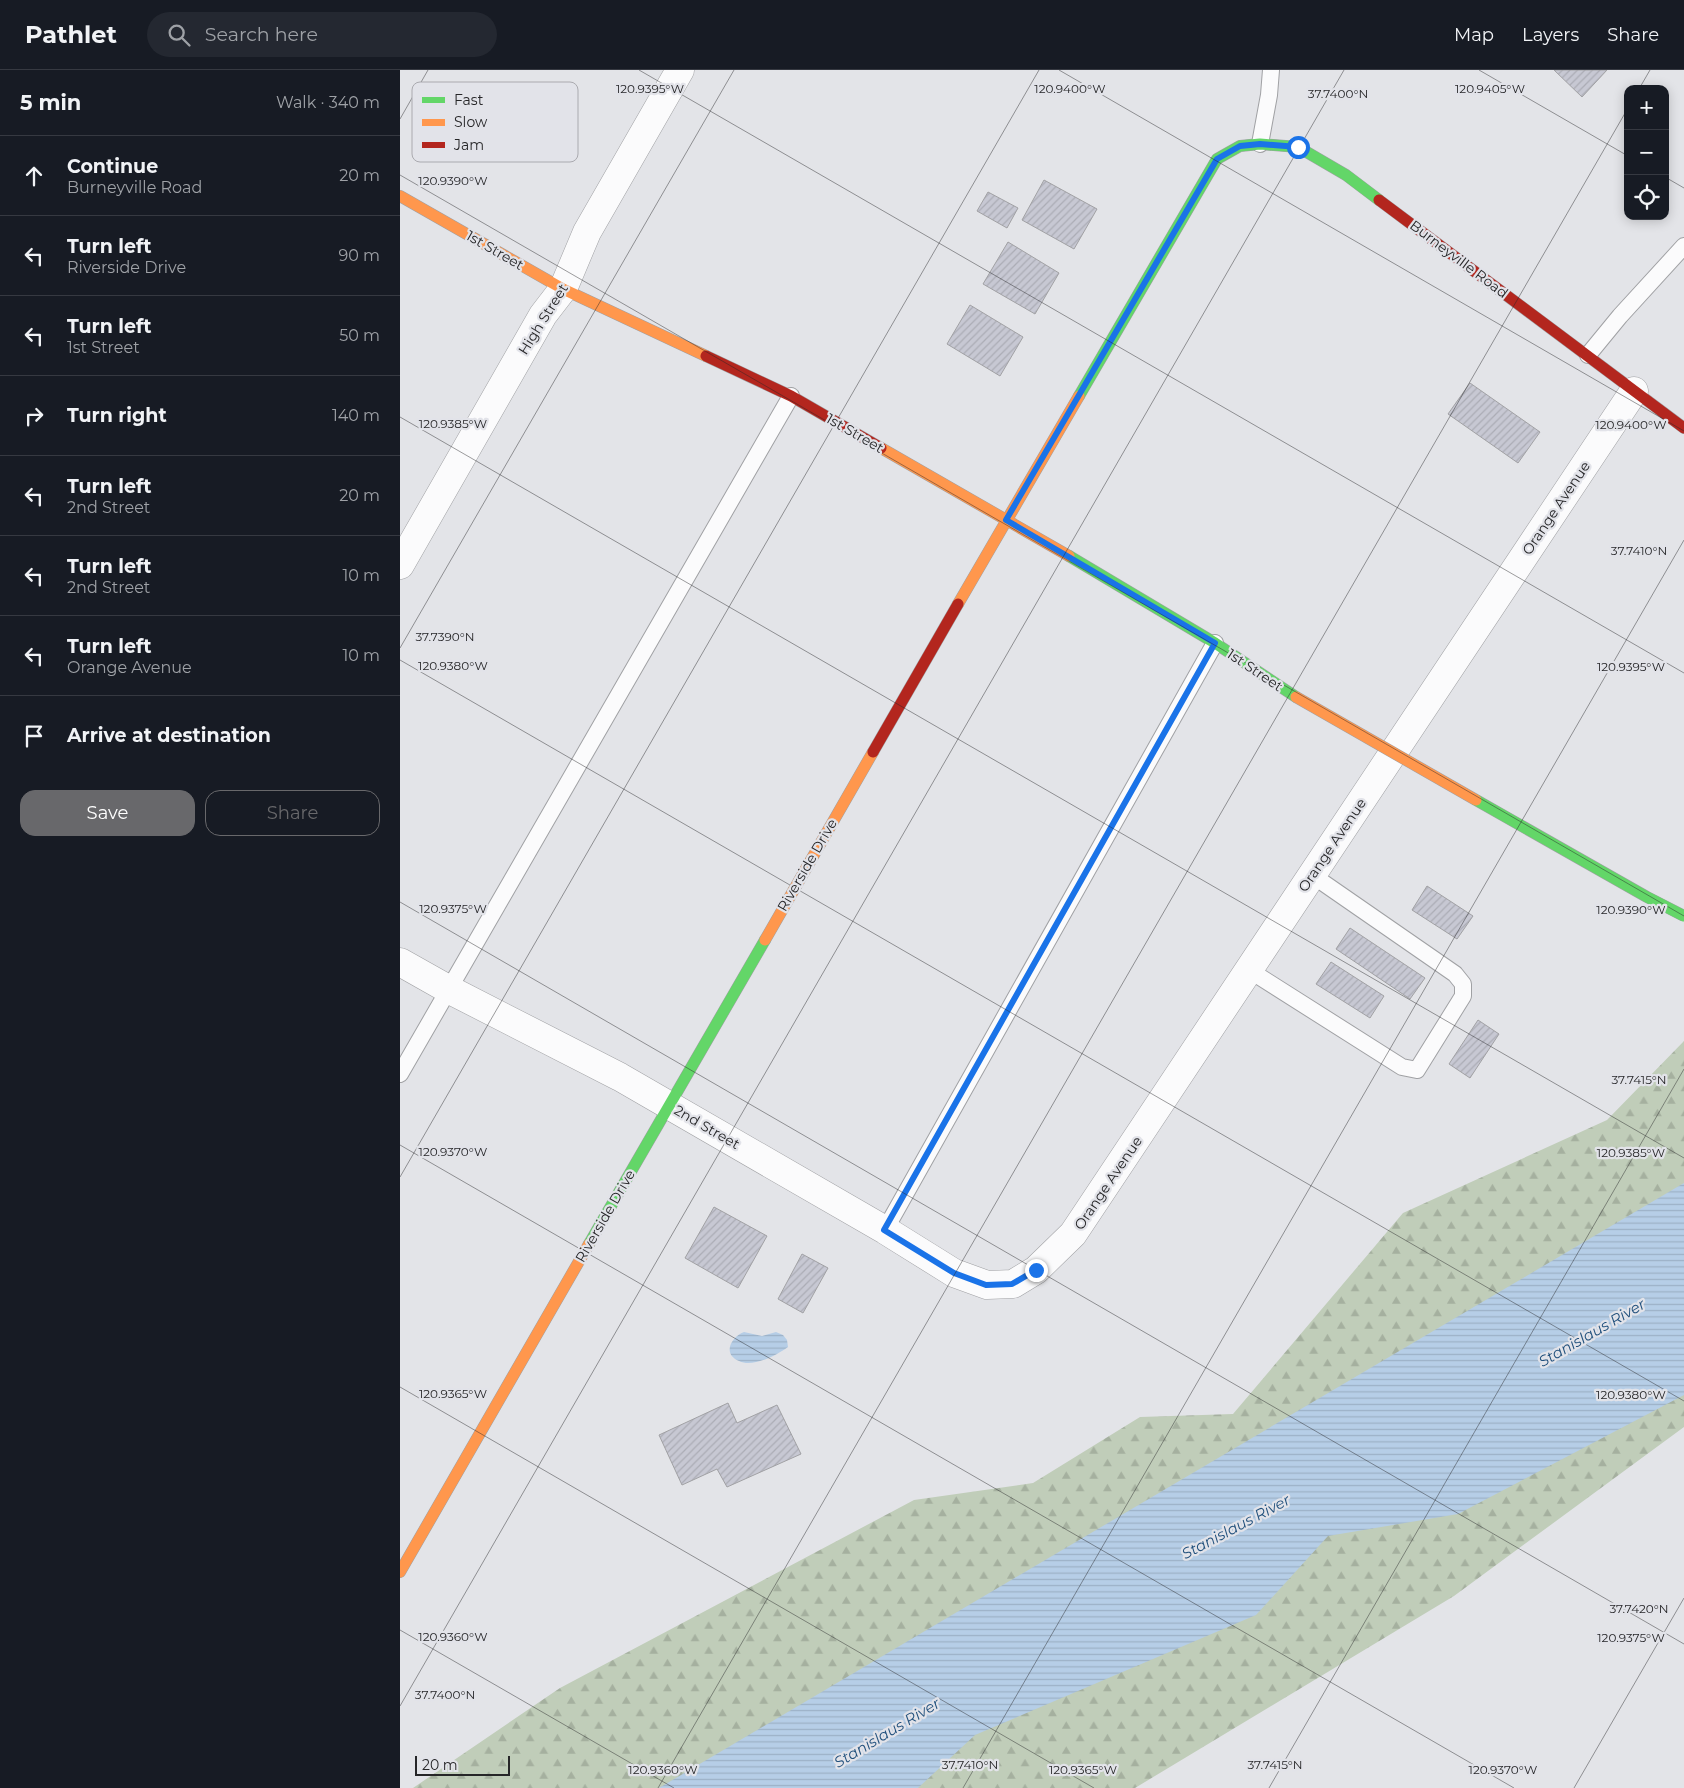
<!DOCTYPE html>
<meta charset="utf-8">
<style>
:root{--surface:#171b24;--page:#242831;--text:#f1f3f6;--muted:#9ea1a6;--line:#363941;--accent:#68686b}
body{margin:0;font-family:Montserrat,sans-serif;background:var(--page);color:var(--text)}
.controls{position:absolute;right:15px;top:15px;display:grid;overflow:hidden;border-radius:10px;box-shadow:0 2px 12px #0003}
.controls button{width:45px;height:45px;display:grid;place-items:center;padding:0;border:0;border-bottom:1px solid var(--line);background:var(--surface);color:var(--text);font:25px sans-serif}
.scale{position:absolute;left:15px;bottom:12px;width:95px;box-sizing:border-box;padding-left:5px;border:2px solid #262628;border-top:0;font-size:14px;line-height:18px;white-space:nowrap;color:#262628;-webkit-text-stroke:4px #e2e3e9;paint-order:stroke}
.stop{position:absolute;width:15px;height:15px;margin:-11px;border:4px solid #1a73e8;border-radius:50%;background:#fff}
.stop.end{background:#1a73e8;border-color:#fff;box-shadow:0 1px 5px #0008}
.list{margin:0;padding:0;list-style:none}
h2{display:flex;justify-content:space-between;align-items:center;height:65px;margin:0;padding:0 20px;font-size:21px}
h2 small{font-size:16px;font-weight:400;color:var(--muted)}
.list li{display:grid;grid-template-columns:32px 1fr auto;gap:15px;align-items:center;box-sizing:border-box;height:80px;padding:0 20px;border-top:1px solid var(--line)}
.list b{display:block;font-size:19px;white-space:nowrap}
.list p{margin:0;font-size:16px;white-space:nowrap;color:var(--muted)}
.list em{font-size:16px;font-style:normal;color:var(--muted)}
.actions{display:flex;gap:10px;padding:15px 20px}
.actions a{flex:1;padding:11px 0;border:1px solid var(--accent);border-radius:15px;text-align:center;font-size:18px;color:var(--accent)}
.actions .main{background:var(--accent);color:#fff}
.icon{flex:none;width:28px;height:28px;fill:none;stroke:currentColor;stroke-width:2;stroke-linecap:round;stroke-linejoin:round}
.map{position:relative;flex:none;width:1284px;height:1718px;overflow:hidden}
header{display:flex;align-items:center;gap:30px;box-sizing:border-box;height:70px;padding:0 25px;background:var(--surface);border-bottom:1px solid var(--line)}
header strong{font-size:24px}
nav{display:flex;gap:28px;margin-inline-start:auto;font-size:18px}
.search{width:350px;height:45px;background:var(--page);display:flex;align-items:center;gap:12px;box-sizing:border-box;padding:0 18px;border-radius:28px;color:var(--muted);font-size:19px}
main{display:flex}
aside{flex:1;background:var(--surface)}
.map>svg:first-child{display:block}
.forest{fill:url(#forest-firs)}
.water{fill:url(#water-rules)}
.building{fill:url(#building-hatch);stroke:#a1a1a4}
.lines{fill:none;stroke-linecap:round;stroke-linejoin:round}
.lane-casing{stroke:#a0a1a4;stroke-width:18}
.street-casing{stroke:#a0a1a4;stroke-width:29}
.fast-casing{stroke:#a0a1a4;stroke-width:12}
.slow-casing{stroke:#a0a1a4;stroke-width:12}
.jam-casing{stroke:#a0a1a4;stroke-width:12}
.lane{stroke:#fbfbfc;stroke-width:16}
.street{stroke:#fbfbfc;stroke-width:28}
.fast{stroke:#63d668;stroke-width:11}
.slow{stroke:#ff974d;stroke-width:11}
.jam{stroke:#b3261e;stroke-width:11}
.fast-bridge-casing{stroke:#a0a1a4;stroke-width:12;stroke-linecap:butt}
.slow-bridge-casing{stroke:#a0a1a4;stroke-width:12;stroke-linecap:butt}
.fast-bridge{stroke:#63d668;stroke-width:11}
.slow-bridge{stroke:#ff974d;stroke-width:11}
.route{stroke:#1a73e8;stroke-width:6}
.ticks{fill:none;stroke:#262628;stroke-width:1;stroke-opacity:0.45}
.labels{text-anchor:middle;stroke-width:4.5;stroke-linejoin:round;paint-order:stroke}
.street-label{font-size:14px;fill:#262628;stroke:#e2e3e9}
.water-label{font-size:15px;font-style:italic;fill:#22517d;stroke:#e2e3e9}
.key{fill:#e2e3e9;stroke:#aaaaaf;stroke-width:1}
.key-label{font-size:14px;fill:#262628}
.ticks-label{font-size:12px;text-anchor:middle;fill:#262628;stroke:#e2e3e9;stroke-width:4.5;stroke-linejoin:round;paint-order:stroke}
</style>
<header>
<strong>Pathlet</strong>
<div class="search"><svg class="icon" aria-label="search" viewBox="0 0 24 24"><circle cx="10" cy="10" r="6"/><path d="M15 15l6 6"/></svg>Search here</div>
<nav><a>Map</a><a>Layers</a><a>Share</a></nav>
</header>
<main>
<aside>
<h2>5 min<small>Walk · 340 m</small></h2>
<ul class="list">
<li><svg class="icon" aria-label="ahead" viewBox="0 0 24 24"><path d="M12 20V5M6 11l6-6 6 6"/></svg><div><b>Continue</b><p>Burneyville Road</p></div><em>20 m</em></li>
<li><svg class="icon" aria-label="left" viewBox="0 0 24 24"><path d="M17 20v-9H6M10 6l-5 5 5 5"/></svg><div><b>Turn left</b><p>Riverside Drive</p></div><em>90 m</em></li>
<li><svg class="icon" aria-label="left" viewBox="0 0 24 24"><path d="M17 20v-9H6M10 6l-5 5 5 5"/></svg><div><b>Turn left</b><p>1st Street</p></div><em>50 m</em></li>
<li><svg class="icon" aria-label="right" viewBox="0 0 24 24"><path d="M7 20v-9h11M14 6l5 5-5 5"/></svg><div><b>Turn right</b></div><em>140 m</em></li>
<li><svg class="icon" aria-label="left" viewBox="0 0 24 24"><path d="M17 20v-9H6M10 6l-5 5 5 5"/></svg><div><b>Turn left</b><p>2nd Street</p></div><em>20 m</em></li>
<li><svg class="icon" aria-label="left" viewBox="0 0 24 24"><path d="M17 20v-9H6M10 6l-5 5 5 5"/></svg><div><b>Turn left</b><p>2nd Street</p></div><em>10 m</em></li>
<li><svg class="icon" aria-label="left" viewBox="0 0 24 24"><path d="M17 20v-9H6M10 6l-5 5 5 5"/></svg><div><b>Turn left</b><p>Orange Avenue</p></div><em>10 m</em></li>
<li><svg class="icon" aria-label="arrive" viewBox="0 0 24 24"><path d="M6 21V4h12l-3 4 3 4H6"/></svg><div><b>Arrive at destination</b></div></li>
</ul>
<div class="actions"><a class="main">Save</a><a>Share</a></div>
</aside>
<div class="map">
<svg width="1284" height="1718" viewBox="0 0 1284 1718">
<defs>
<pattern id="forest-firs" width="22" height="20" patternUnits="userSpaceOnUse" patternTransform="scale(1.25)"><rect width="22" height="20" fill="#c0cdb9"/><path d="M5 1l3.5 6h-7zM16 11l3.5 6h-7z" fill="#a5b09f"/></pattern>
<pattern id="water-rules" width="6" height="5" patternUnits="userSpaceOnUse" patternTransform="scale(1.25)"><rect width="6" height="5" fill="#b6cee7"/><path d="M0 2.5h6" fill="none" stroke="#9cb1c6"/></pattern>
<pattern id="building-hatch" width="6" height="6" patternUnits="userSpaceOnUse" patternTransform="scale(1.25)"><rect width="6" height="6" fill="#c7c8d3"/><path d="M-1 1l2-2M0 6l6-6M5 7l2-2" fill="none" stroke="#abacb5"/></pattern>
</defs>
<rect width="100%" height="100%" fill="#e3e4e8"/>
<path class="forest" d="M1284,971V1357L1054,1526L735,1718H13L160,1618L514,1430L633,1413L740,1347L833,1344L1003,1143L1207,1050Z"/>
<path class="water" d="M1284,1113V1325L1058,1444L928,1466L856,1545L575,1665L518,1718H259Z
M344,1262L362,1266L376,1262L383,1265L387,1270L388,1277C377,1285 353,1298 339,1291C322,1284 331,1267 344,1262Z"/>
<path class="building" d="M1154,0H1207L1182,27Z
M644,110L697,139L674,179L622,150Z
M588,122L618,138L607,158L577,141Z
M608,172L659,203L635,244L583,214Z
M570,235L623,267L600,306L547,274Z
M1070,313L1140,362L1118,393L1048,344Z
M1027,816L1073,846L1057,869L1012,840Z
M950,858L1025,908L1010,929L936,879Z
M931,892L984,926L970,948L916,914Z
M1078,950L1099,964L1070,1008L1049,994Z
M314,1137L367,1166L338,1218L285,1188Z
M402,1184L428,1198L403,1243L378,1229Z
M328,1333L337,1353L377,1335L401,1384L327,1417L317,1399L282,1415L259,1365Z"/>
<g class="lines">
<g class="lane-casing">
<path id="lane" d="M860,74L869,25L871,0
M1188,285L1220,246L1284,176
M849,900L1002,997L1017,1000L1063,926V914L1055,904L912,805
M0,1004L391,326
M485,1160L815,573"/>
</g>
<g class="street-casing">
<path id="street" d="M0,495L143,245L163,219L187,162L280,0
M0,892L48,919L220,1007L485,1160L554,1203L587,1215L613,1214L636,1200L673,1164L1234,321"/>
</g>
<g class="fast-casing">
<path id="fast" d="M679,326L817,89L840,76L860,74L898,77L946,105L979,130
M669,486L815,573L896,627
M189,1174L365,870"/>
</g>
<g class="slow-casing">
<path id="slow" d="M0,126L163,219L306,286
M481,378L669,486
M558,534L679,326
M365,870L473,682
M0,1502L189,1174"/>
</g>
<g class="jam-casing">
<path id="jam" d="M979,130L1284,358
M306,286L391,326L481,378
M473,682L558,534"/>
</g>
<use href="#lane" class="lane"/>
<use href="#street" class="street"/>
<use href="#fast" class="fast"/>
<use href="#slow" class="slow"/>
<use href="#jam" class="jam"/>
<g class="fast-bridge-casing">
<path id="fast-bridge" d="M1076,730L1247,827L1284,846"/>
</g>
<g class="slow-bridge-casing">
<path id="slow-bridge" d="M896,627L1076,730"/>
</g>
<use href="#fast-bridge" class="fast-bridge"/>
<use href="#slow-bridge" class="slow-bridge"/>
</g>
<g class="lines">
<path class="route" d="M636,1200L612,1214L586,1215L554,1203L484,1160L815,573L606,450L817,89L840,76L860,74L898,77"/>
</g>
<path class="ticks" d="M239,0L1284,603M659,0L1284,361M1079,0L1228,86M1239,19L1250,0M0,49L28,0M0,105L1284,846M1265,107L1284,118M0,347L1284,1088M0,578L334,0M0,590L1284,1331M0,832L1284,1574M0,1075L1114,1718M0,1107L639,0M0,1317L694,1718M0,1560L274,1718M0,1636L944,0M258,1718L1228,38M563,1718L1284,470M869,1718L1284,999M1174,1718L1284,1528"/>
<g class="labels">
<g class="street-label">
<text transform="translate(95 180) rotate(30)" y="5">1st Street</text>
<text transform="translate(1059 189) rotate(37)" y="5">Burneyville Road</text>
<text transform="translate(143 249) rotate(-58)" y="5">High Street</text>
<text transform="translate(455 363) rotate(30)" y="5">1st Street</text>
<text transform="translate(1156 438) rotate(-56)" y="5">Orange Avenue</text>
<text transform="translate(855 600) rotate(34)" y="5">1st Street</text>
<text transform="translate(932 775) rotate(-56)" y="5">Orange Avenue</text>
<text transform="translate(407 795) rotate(-60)" y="5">Riverside Drive</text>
<text transform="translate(307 1057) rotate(30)" y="5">2nd Street</text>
<text transform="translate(708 1113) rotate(-56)" y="5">Orange Avenue</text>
<text transform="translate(205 1146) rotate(-60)" y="5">Riverside Drive</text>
</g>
<g class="water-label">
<text transform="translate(1192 1263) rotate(-30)" y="5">Stanislaus River</text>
<text transform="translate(836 1457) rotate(-28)" y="5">Stanislaus River</text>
<text transform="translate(487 1663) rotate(-31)" y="5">Stanislaus River</text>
</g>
</g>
<rect x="12" y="12" width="166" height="80" rx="8" class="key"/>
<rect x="22" y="27" width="23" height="6" fill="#63d668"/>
<rect x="22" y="49" width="23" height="7" fill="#ff974d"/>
<rect x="22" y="72" width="23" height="6" fill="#b3261e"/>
<g class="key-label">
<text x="54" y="35">Fast</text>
<text x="54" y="57">Slow</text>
<text x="54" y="80">Jam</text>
</g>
<g class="ticks-label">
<text x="250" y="23">120.9395°W</text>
<text x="670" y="23">120.9400°W</text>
<text x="1090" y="23">120.9405°W</text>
<text x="938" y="28">37.7400°N</text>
<text x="53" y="115">120.9390°W</text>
<text x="53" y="358">120.9385°W</text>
<text x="1231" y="359">120.9400°W</text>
<text x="1239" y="485">37.7410°N</text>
<text x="45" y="571">37.7390°N</text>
<text x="53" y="600">120.9380°W</text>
<text x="1231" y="601">120.9395°W</text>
<text x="53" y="843">120.9375°W</text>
<text x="1231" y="844">120.9390°W</text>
<text x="1239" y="1014">37.7415°N</text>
<text x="53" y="1086">120.9370°W</text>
<text x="1231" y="1087">120.9385°W</text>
<text x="53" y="1328">120.9365°W</text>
<text x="1231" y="1329">120.9380°W</text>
<text x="1239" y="1543">37.7420°N</text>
<text x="53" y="1571">120.9360°W</text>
<text x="1231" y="1572">120.9375°W</text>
<text x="45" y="1629">37.7400°N</text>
<text x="570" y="1699">37.7410°N</text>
<text x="875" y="1699">37.7415°N</text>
<text x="263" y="1704">120.9360°W</text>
<text x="683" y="1704">120.9365°W</text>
<text x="1103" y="1704">120.9370°W</text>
</g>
</svg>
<div class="controls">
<button>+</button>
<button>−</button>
<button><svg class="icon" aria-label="locate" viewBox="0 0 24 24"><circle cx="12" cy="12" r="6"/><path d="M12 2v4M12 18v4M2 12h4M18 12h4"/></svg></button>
</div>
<div class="scale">20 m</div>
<div class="stop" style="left:898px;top:77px"></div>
<div class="stop end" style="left:636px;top:1200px"></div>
</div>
</main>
